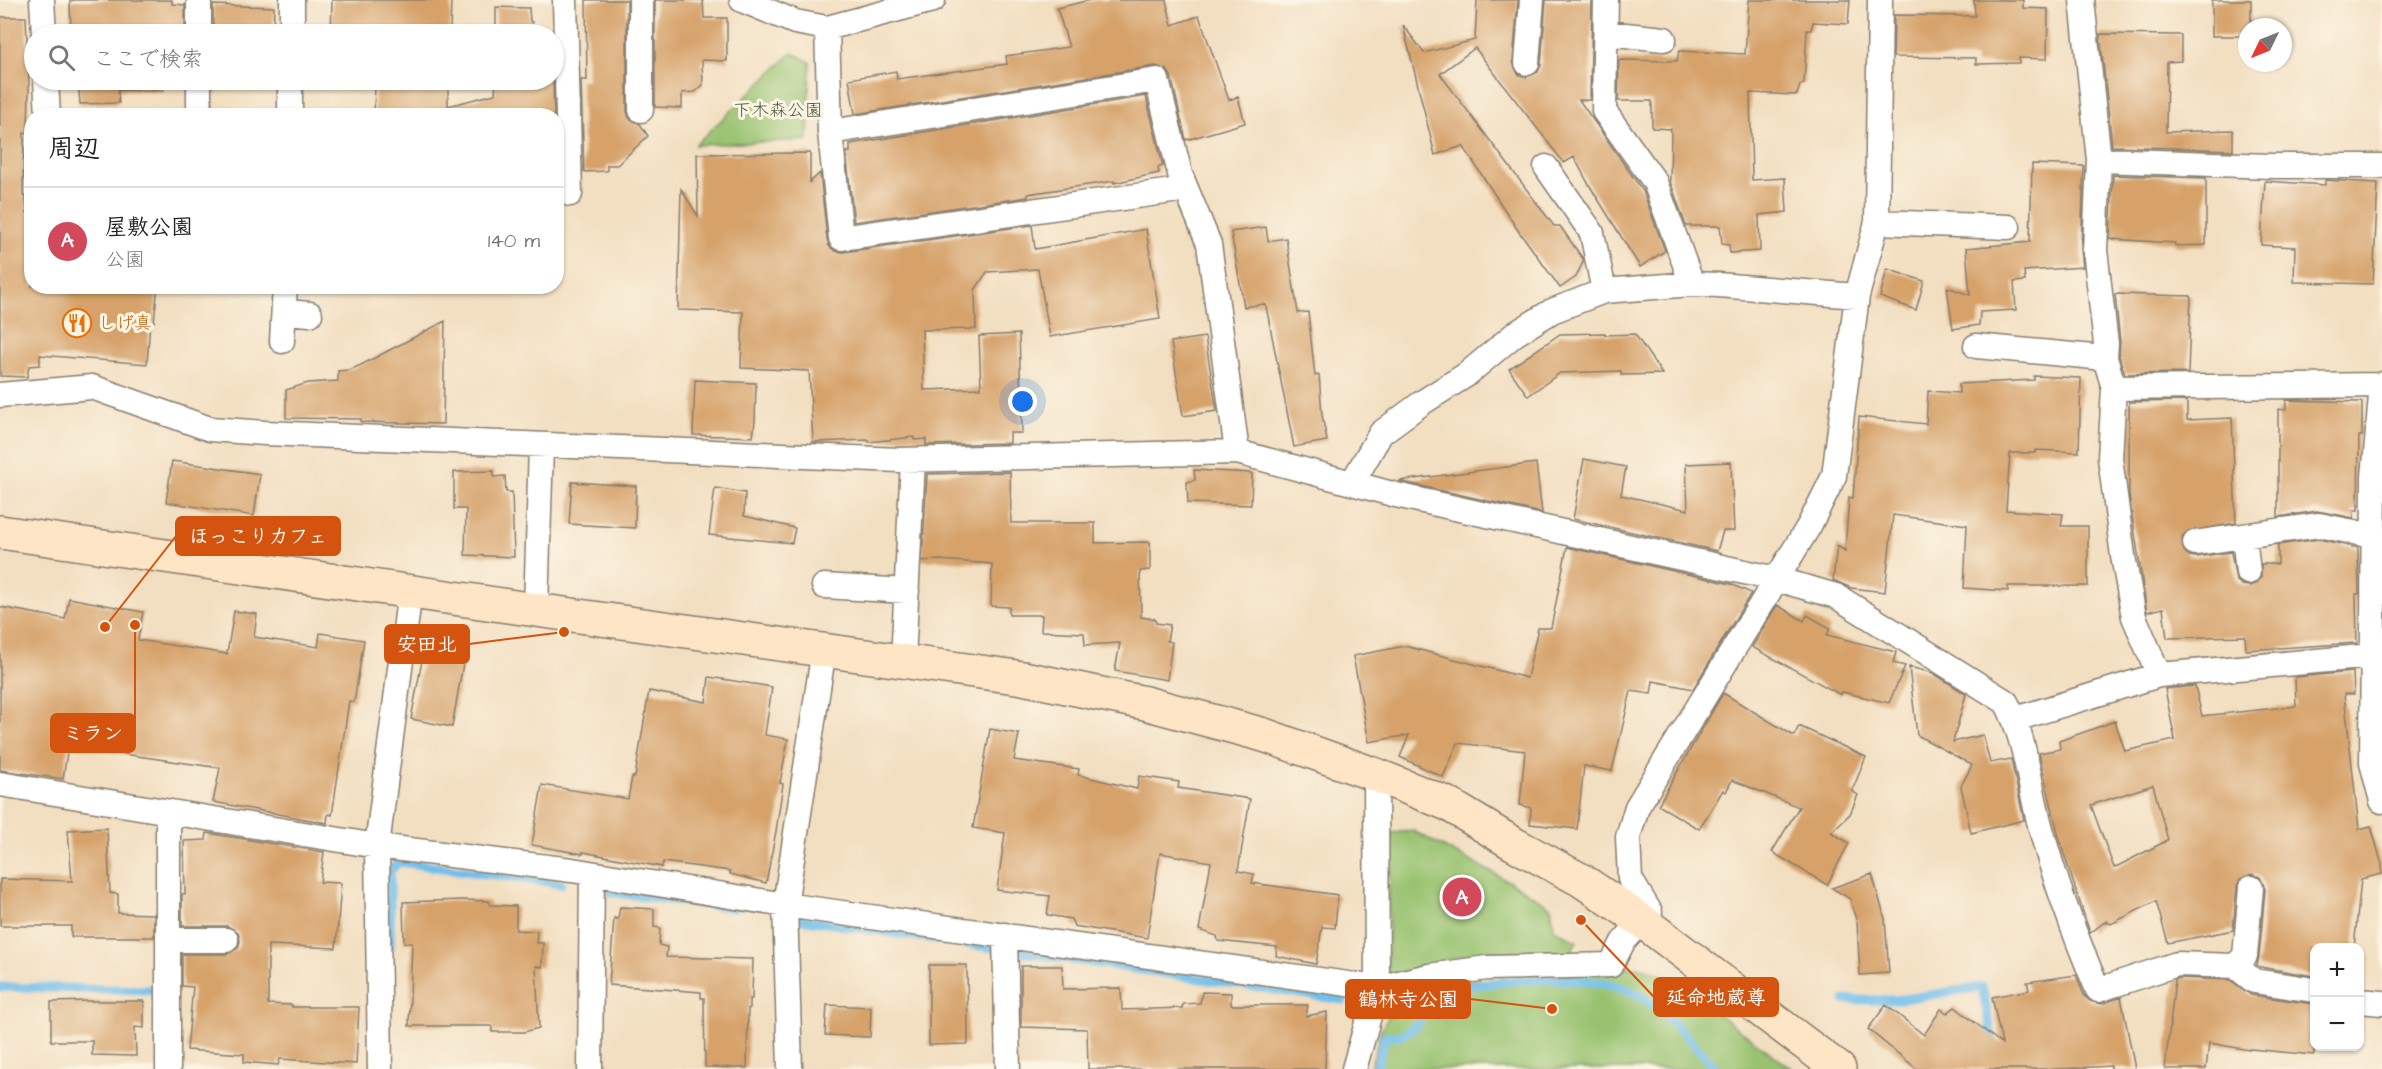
<!DOCTYPE html>
<html lang="ja">
<meta charset="utf-8">
<style>
:root{--surface:#fff;--page:#f2f2f2;--text:#222;--muted:#767676;--line:#e0e0e0;--accent:#d1495b}
body{margin:0;font-family:"Architects Daughter","Klee One",sans-serif;background:var(--page);color:var(--text)}
.controls{position:absolute;right:18px;bottom:18px;display:grid;overflow:hidden;border-radius:12px;box-shadow:0 2px 4px #0004}
.controls button{width:54px;height:54px;display:grid;place-items:center;padding:0;border:0;border-bottom:2px solid var(--line);background:var(--surface);color:var(--text);font:30px sans-serif}
.compass{position:absolute;left:2238px;top:18px;width:54px;height:54px;border-radius:50%;background:var(--surface);box-shadow:0 2px 4px #0004;rotate:227deg}
.you{position:absolute;left:1023px;top:402px;width:21px;height:21px;margin:-15px;border:4px solid #fff;border-radius:50%;background:#1a73e8;box-shadow:0 0 0 9px #1a73e833}
.badge{display:grid;place-items:center;width:39px;height:39px;border-radius:50%;background:var(--accent);color:#fff;font-size:20px;font-weight:700}
.pin{position:absolute;translate:-50% -50%;border:3px solid #fff;box-shadow:0 2px 6px #0006}
.list{margin:0;padding:0;list-style:none}
h2{display:flex;justify-content:space-between;align-items:center;height:78px;margin:0;padding:0 24px;font-size:26px}
h2 small{font-size:20px;font-weight:400;color:var(--muted)}
.list li{display:grid;grid-template-columns:39px 1fr auto;gap:18px;align-items:center;box-sizing:border-box;height:108px;padding:0 24px;border-top:2px solid var(--line)}
.list b{display:block;font-size:22px;white-space:nowrap}
.list p{margin:0;font-size:20px;white-space:nowrap;color:var(--muted)}
.list em{font-size:20px;font-style:normal;color:var(--muted)}
.icon{flex:none;width:33px;height:33px;fill:none;stroke:currentColor;stroke-width:2;stroke-linecap:round;stroke-linejoin:round}
.map{position:relative;flex:none;width:2382px;height:1069px;overflow:hidden}
.search{position:absolute;background:var(--surface);box-shadow:0 2px 4px #0004;left:24px;top:24px;width:540px;height:66px;display:flex;align-items:center;gap:15px;box-sizing:border-box;padding:0 21px;border-radius:33px;color:var(--muted);font-size:22px}
.panel{position:absolute;background:var(--surface);box-shadow:0 2px 4px #0004;left:24px;top:108px;width:540px;height:186px;border-radius:24px}
.map>svg:first-child{display:block}
.green{fill:#98c26f;stroke:#5a6f46;stroke-width:1.5}
.lines{fill:none;stroke-linecap:round;stroke-linejoin:round}
.stream{stroke:#71bfeb;stroke-width:9}
.building{fill:#d6a26a;fill-rule:evenodd}
.street-casing{stroke:#877d6e;stroke-width:27}
.secondary-casing{stroke:#877d6e;stroke-width:36}
.street{stroke:#fff;stroke-width:24}
.secondary{stroke:#fee5c5;stroke-width:33}
.labels{text-anchor:middle;stroke-width:6;stroke-linejoin:round;paint-order:stroke}
.park-label{font-size:18px;fill:#475639;stroke:#fcf5e5}
.food-label{font-size:18px;fill:#c56008;stroke:#fcf5e5;text-anchor:start}
.leader{fill:none;stroke:#d4530e;stroke-width:2}
.callout-dot{fill:#d4530e;stroke:#fcf5e5;stroke-width:2}
.callout{fill:#d4530e;stroke:#d4530e;stroke-width:2}
.callout-label{font-size:20px;text-anchor:middle;font-weight:bold;fill:#fff}
</style>
<div class="map">
<svg width="2382" height="1069" viewBox="0 0 2382 1069">
<rect width="100%" height="100%" fill="#fcf5e5"/>
<filter id="ink" filterUnits="userSpaceOnUse"><feTurbulence type="fractalNoise" baseFrequency=".0167" numOctaves="2"/><feDisplacementMap in="SourceGraphic" scale="12" xChannelSelector="R" yChannelSelector="G"/><feConvolveMatrix kernelMatrix="1 2 1 2 8 2 1 2 1" color-interpolation-filters="sRGB"/></filter>
<filter id="wash" filterUnits="userSpaceOnUse"><feTurbulence type="fractalNoise" baseFrequency=".008" numOctaves="4" result="noise"/><feDisplacementMap in="SourceGraphic" scale="24" xChannelSelector="R" yChannelSelector="G"/><feGaussianBlur stdDeviation="1.35" result="paint"/><feColorMatrix in="noise" values="0 0 0 0 0 0 0 0 0 0 0 0 0 0 0 0 0 1.4 0 .05"/><feComposite in="paint" operator="in"/></filter>
<g filter="url(#wash)">
<rect width="100%" height="100%" fill="#f2dec0"/>
<path class="green" d="M792,53L810,62L808,140L695,145Z
M1413,831L1519,887L1551,907L1554,929L1577,941L1569,954L1517,953L1463,956L1387,976L1391,833Z
M1627,967C1644,966 1660,973 1675,982L1792,1069H1370L1381,1030L1404,989L1434,983L1611,971Z"/>
<g class="lines">
<path class="stream" d="M609,892L734,908
M786,917L1343,1000
M390,947V871L399,862L561,884
M0,987L156,990
M1845,1000H1896L1982,987L1993,1042L2004,1069
M1376,1069L1385,1036C1415,1040 1425,1013 1436,991C1489,982 1604,966 1648,1001C1673,1020 1695,1046 1717,1069"/>
</g>
<g id="blocks">
<path class="building" d="M75,0H172V4L185,5V30H172V34H71L70,1Z
M332,0H451L450,34H331Z
M586,0H627V111L629,118L640,124L648,136L617,165H607V171L584,172L581,80H587Z
M655,0H703L704,18H727V61L702,60L703,85L695,92L682,93V108L655,107Z
M1090,0H1166L1172,25L1199,16L1229,100L1238,97L1245,123L1186,140L1171,76L1167,70L1155,66L855,114L849,79L896,71L897,79L1007,64L1006,56L1069,47L1057,8Z
M1477,0H1518L1513,62L1518,74L1526,77L1538,72L1541,65L1546,0H1592L1590,100H1579L1643,191L1665,251L1640,267L1588,183L1574,157L1564,163L1475,48L1440,74L1554,226H1560L1583,259V262L1576,277L1560,288L1522,235H1521L1463,146L1435,155L1403,25L1424,53L1475,40Z
M1749,0H1850L1848,24L1813,22L1811,30H1807L1804,84L1800,85L1797,95L1750,93L1752,180L1785,178L1787,212L1759,215L1760,251L1730,253L1729,245L1722,244L1720,226H1686L1670,181L1671,129L1652,128V101H1618L1619,60L1677,61L1679,51L1745,54Z
M1974,0H2023V8L2048,9L2047,59L2019,58V63L1976,64V58L1893,57L1894,15L1975,16Z
M2212,0H2251V27H2247V36H2212Z
M213,5L274,7L273,31H213Z
M496,7L529,8L530,21L532,22L531,34H496Z
M0,17H26L29,87L28,133H24L23,196H26L27,213H32V286H158L154,322H150L147,364L40,355V365L29,366L27,377L0,376Z
M2100,34L2181,35V61L2167,62L2166,132L2233,130V150L2112,146Z
M78,80H163V91L118,90L119,103L80,104Z
M375,80H448V106L495,94L496,80H553L554,116H374Z
M1146,96L1163,166L1158,167L1159,173L1114,183V181L1028,194V197L854,222L846,152H850V144Z
M810,153V182L820,173L827,239L829,246L835,251L843,252L1032,225L1035,249L1146,229L1160,319L1050,337L1038,269L987,272L975,290L976,329L922,330L924,390L981,388L979,336L1019,334L1022,433H1010V443L926,445V439L914,440V437L869,442V440L813,442L809,371L741,368L743,312L678,310L681,189L698,216L697,154Z
M2032,164L2084,166L2081,249L2083,267L2024,271L2025,281L2014,282L2016,310L1980,312L1979,325L1953,329L1947,287L1970,295L1966,248L2030,242Z
M2113,175L2206,178V245L2175,246V243L2110,239Z
M2325,180L2378,183L2373,284L2294,282L2295,247L2261,245L2265,181L2325,185Z
M1266,227L1268,241L1286,238L1298,313L1308,312L1315,376L1319,375L1322,415L1327,441L1294,447L1266,306L1264,304L1244,307L1231,232Z
M1887,269L1924,281L1916,310L1880,297Z
M2115,294L2191,296L2188,373L2125,374L2119,356L2120,342Z
M445,321L443,424L361,422V419L286,418V390L308,383L338,381V371L349,370L361,365Z
M1605,333V335L1635,334L1662,374L1621,375V371L1560,373L1528,396L1509,369L1560,334Z
M1205,337L1217,411L1183,416L1171,342Z
M2034,376L2081,378L2079,452L2035,450V453H2010L2006,510L2063,514L2061,526H2088V586H2008V591L1964,588L1967,525L1893,515L1885,592L1851,588L1833,580L1837,546L1845,551L1849,497L1853,498L1859,417L1926,424L1928,391L1959,393V384L2034,380Z
M695,380L756,383L755,421L753,437L693,435Z
M2286,400L2362,402V436H2359L2358,510H2353L2354,518L2317,511L2278,517V409L2286,410Z
M2187,401V420L2232,418L2236,523L2187,532L2182,538L2184,551L2189,556L2196,557L2231,552L2236,580L2242,585L2249,586L2256,584L2261,578V564H2278V545L2319,539L2358,548L2359,594H2356L2357,643L2246,650L2245,636L2167,638L2163,608L2147,612L2129,495V402Z
M1584,459L1626,467L1621,495L1688,510L1686,464L1731,462L1734,531H1723L1717,551L1573,519Z
M172,461L260,474L254,516L166,502Z
M1536,463L1542,513L1399,481Z
M1194,470L1252,473L1251,505L1188,503L1187,482L1195,480Z
M494,471V477L505,476L506,492H512L514,557L465,555L466,509H454V472Z
M1010,472L1011,523H1095V543L1150,542V570L1140,571L1141,617L1155,619L1156,623L1170,625L1167,641L1172,642L1167,680L1115,671L1120,643L1085,645L1084,633L1041,631L1042,615H1009V607L991,606L992,564L940,560L922,561L927,474Z
M572,482L636,486L635,528L569,524Z
M715,488L745,493L744,516L795,528L792,543L709,535Z
M1567,547L1731,584L1751,593L1693,689L1653,681L1651,694L1631,691L1612,771L1584,766L1577,829L1530,824L1531,808L1520,805L1525,751L1458,743L1443,777L1400,757L1409,735L1369,742L1353,656L1405,646L1527,678L1538,628H1551Z
M69,598L143,612L138,640L227,654L234,611L257,614L254,637L318,647L320,633L364,640L354,702L349,701L332,815L328,814L327,823L213,802L220,768L68,746L63,779L0,770V607L65,619Z
M1777,605L1804,621L1807,615L1830,628L1827,635L1896,652L1893,663L1905,666L1889,703L1842,692L1841,695L1752,647Z
M425,645L465,652L452,727L411,719Z
M1909,667L1933,673L1966,694L1953,742L1983,735L1990,763L2011,759L2024,820L1971,833L1961,786L1972,765L1917,735Z
M2353,672L2354,694H2344L2359,829L2371,826L2382,865V874L2361,879L2354,948H2314V976L2260,967L2257,965L2259,957L2265,889L2260,877L2252,874L2240,879L2237,886L2233,930L2168,943L2156,901L2111,924L2106,921L2090,933L2060,842L2039,753L2060,749L2059,741L2115,721L2125,751L2175,740L2165,689L2195,686L2202,716L2296,706L2295,677ZM2153,785L2168,840L2114,868L2091,805Z
M709,677L772,687L765,735L788,739L780,783L783,784L776,831L766,883L730,874V871L663,862L662,867L583,852V854L532,845L542,785L628,799L632,777H635L649,691L706,702Z
M1723,693L1794,736L1799,726L1866,757L1852,791L1858,795L1850,814L1831,832L1849,843L1827,885L1772,852L1799,807L1732,780L1726,792L1723,790L1699,829L1658,805Z
M990,729L1019,734L1014,760L1079,769L1078,775L1137,789L1139,776L1179,782L1178,788L1250,799L1238,871L1254,874L1252,883L1338,895L1335,928L1322,927L1316,964L1276,956L1277,947L1218,941L1217,936L1199,930L1211,862L1160,853L1147,938L1074,926L1071,919L1047,915L1050,896L997,890L1005,833L973,828Z
M107,828L110,893L118,894V913L154,914V937H71V926H0V879L72,881L68,830Z
M207,833L324,852L320,882L341,883L336,948L268,945V1004L292,1005V1007H359L356,1064L280,1059L278,1065L244,1062V1054L187,1050L193,987L182,986V954H227L238,948L240,941L238,932L227,926H182V894H185L184,841L206,840Z
M1872,874L1885,919L1889,973L1860,975L1857,923L1850,899L1832,888Z
M463,900L489,901L490,905L516,906V930L537,931L536,943H543L542,967L536,966L539,1028L524,1032H492V1026H409L412,943H404L403,902Z
M620,907L654,909V927L660,928L659,945L667,947L666,957L753,959L752,999H750V1008L748,1009L747,1068L705,1067L704,998H701V992L609,985L614,918L618,919Z
M929,965H967L968,1044L929,1045Z
M1021,966H1062L1063,989L1121,988L1122,1010L1182,1008L1183,1004L1200,1003L1202,992L1231,993V1005H1308L1306,1016L1327,1012L1325,1069H1088L1087,1029L1021,1027Z
M2076,975L2084,995L2090,1001L2102,1004L2121,997L2135,1069H2111V1066L2059,1069H1917L1868,1029L1886,1005L1924,1035L1941,1009L1947,1013L1955,1007L2002,1044L1992,997L2029,990L2027,982Z
M2179,978L2230,980L2251,995L2314,1004V1055L2250,1049L2249,1050L2209,1043L2206,1069H2165L2175,980Z
M90,1001H144V1028L135,1027L136,1056L92,1055V1041H51V1002Z
M827,1005L871,1007L870,1037L825,1035Z"/>
</g>
</g>
<g filter="url(#ink)">
<use href="#blocks" fill-opacity="0" stroke="#877d6e" stroke-width="1.5"/>
<g class="lines">
<g class="street-casing">
<path id="street" d="M42,0L44,34
M199,0V34
M565,0L570,194
M641,0V110
M742,0L795,22L827,28L933,0
M1606,0L1604,111L1655,182L1692,284
M2082,0L2099,160L2095,250L2106,344L2105,358
M827,28L830,132L1157,80L1180,174L1209,244L1237,452
M1606,33L1664,39
M292,34V0
M1527,63L1532,0
M46,80L48,116
M199,80V116
M290,116V80
M830,132L841,238L1186,189
M2099,160L2271,166H2382
M1546,167L1592,233L1604,291
M1877,222L2008,227
M285,312L310,314
M282,341L285,286
M1976,346L2105,358L2114,388L2110,458L2123,556L2134,617L2159,675
M2382,384L2374,477L2372,763L2382,801
M2114,388L2382,385
M0,395L92,387L210,429L265,433L899,460L1237,452L1396,495L1776,579L1836,596L2006,702C2026,739 2029,784 2040,825C2055,882 2075,936 2098,990L2177,964L2235,966L2254,981L2314,990
M1352,483L1381,433L1423,402L1466,375L1515,334L1552,311L1604,291L1692,284L1718,285L1857,296
M2244,536L2248,572
M2195,543L2319,525L2373,536
M824,586L907,591
M536,610L541,446
M903,661L913,460
M2016,719L2159,675L2373,656
M0,784L377,846L572,870L785,905L1377,988L1429,976L1487,968L1611,965L1623,942L1650,912L1630,879L1628,837L1637,807L1809,526L1834,476L1857,296L1877,222L1880,0
M168,812V1069
M1005,935L1008,1069
M168,940H226
M2235,966L2245,956L2251,888
M2360,1001L2382,1003
M380,1069L377,846L410,591
M590,1069L592,874
M790,1069L785,905L824,649
M1354,1069L1377,988L1376,775"/>
</g>
<g class="secondary-casing">
<path id="secondary" d="M0,532L536,610L1023,678L1145,703L1264,735L1376,775L1448,804L1514,844L1581,880L1642,921L1839,1069"/>
</g>
<use href="#street" class="street"/>
<use href="#secondary" class="secondary"/>
</g>
</g>
<defs>
<g id="restaurant-ring" transform="scale(1.5)"><circle r="9.5" fill="#fcf5e5" stroke="#e8710a" stroke-width="1.5"/><path d="M-5-6h1v4h1v-4h1v4h1v-4h1v5L-1.5 .5V6h-2V.5L-5-1ZM5-6V6H3V1.5H1.5Q1.5-4 5-6Z" fill="#e8710a"/></g>
</defs>
<g fill-rule="evenodd">
<use href="#restaurant-ring" x="77" y="323"/>
</g>
<g class="labels">
<g class="park-label">
<text x="778" y="116">下木森公園</text>
</g>
<g class="food-label">
<text x="98" y="329">しげ真</text>
</g>
</g>
<path class="leader" d="M105 627L176 536M564 632L469 644M135 625L135 733M1581 920L1654 997M1552 1009L1470 999"/>
<g class="callout-dot">
<circle cx="105" cy="627" r="6"/>
<circle cx="564" cy="632" r="6"/>
<circle cx="135" cy="625" r="6"/>
<circle cx="1581" cy="920" r="6"/>
<circle cx="1552" cy="1009" r="6"/>
</g>
<g class="callout">
<rect x="176" y="517" width="164" height="38" rx="6"/>
<rect x="385" y="625" width="84" height="38" rx="6"/>
<rect x="51" y="714" width="84" height="38" rx="6"/>
<rect x="1654" y="978" width="124" height="38" rx="6"/>
<rect x="1346" y="980" width="124" height="38" rx="6"/>
</g>
<g class="callout-label">
<text x="258" y="543">ほっこりカフェ</text>
<text x="427" y="651">安田北</text>
<text x="93" y="740">ミラン</text>
<text x="1716" y="1004">延命地蔵尊</text>
<text x="1408" y="1006">鶴林寺公園</text>
</g>
</svg>
<div class="controls">
<button>+</button>
<button>−</button>
</div>
<svg class="compass" viewBox="-18 -18 36 36"><path d="M0-13l5 13h-10z" fill="#e53935"/><path d="M0 13l5-13h-10z" fill="#767676"/></svg>
<div class="you"></div>
<div class="pin badge" style="left:1462px;top:897px">A</div>
<div class="search"><svg class="icon" aria-label="search" viewBox="0 0 24 24"><circle cx="10" cy="10" r="6"/><path d="M15 15l6 6"/></svg>ここで検索</div>
<section class="panel">
<h2>周辺<small></small></h2>
<ul class="list">
<li><span class="badge">A</span><div><b>屋敷公園</b><p>公園</p></div><em>140 m</em></li>
</ul>
</section>
</div>
